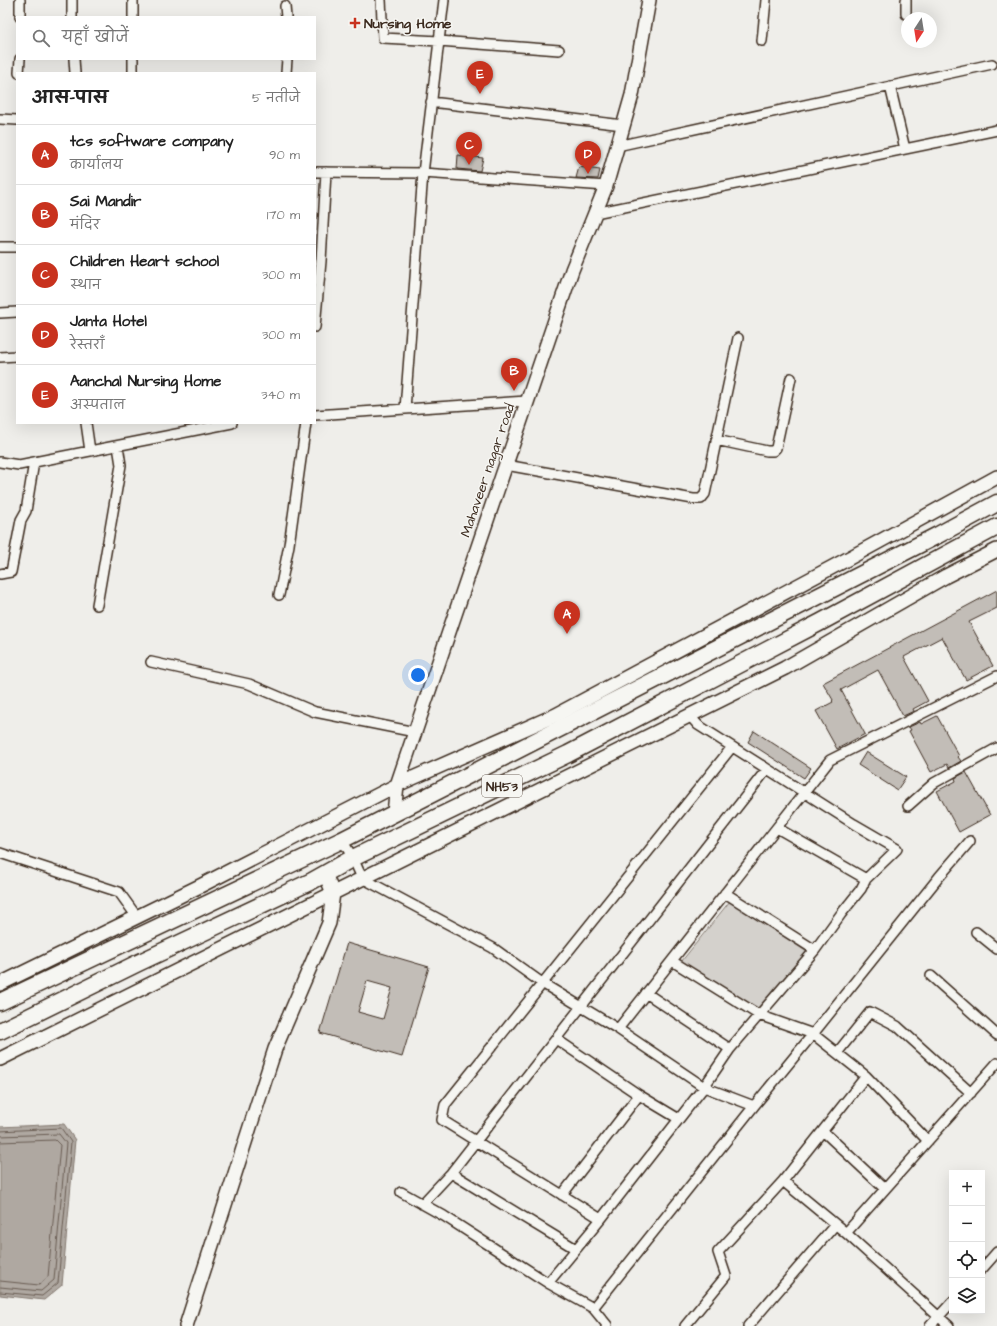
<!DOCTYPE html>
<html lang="hi">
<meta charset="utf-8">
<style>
:root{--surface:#fff;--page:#f2f2f2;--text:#222;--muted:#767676;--line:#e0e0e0;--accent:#c8321e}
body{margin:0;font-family:"Architects Daughter","Playpen Sans Deva",sans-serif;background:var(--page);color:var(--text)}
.controls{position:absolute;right:12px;bottom:12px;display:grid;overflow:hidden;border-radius:0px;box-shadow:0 4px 16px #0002}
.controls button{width:36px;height:36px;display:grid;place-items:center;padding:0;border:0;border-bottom:1px solid var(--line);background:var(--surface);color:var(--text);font:20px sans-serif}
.compass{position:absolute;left:901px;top:12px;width:36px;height:36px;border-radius:50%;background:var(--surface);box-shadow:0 4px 16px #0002;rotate:192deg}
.you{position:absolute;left:418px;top:675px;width:14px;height:14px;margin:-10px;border:3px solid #fff;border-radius:50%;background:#1a73e8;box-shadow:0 0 0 6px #1a73e833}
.badge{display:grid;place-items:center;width:26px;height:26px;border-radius:50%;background:var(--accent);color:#fff;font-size:13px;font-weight:700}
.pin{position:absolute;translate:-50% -33px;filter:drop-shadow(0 1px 2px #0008)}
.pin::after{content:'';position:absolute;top:21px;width:14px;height:12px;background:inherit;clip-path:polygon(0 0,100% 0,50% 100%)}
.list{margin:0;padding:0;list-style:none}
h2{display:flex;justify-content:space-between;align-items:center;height:52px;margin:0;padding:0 16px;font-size:17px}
h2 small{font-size:13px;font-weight:400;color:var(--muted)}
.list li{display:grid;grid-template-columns:26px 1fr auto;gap:12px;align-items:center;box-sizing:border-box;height:60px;padding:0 16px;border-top:1px solid var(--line)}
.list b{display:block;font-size:15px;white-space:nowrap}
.list p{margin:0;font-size:13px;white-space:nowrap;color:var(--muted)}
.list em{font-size:13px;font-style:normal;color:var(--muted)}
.icon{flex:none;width:22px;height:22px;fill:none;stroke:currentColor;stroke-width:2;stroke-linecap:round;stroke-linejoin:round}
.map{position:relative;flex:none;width:997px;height:1326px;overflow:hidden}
.search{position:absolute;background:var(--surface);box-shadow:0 4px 16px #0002;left:16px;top:16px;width:300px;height:44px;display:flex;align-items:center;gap:10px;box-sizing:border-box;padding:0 14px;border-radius:0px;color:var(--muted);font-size:15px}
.panel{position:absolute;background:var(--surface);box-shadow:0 4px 16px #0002;left:16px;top:72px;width:300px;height:352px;border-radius:0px}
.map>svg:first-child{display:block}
.green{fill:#d4d1cc;stroke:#887e75}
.water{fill:#afa8a1;stroke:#81766d}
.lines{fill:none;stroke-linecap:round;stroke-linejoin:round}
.shore{stroke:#695c52;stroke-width:1}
.building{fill:#c2bdb7;stroke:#3b2a1e;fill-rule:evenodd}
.street-casing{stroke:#3b2a1e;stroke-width:12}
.secondary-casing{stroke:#3b2a1e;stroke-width:16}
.highway-casing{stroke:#3b2a1e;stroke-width:19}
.street{stroke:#f6f6f2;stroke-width:9}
.secondary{stroke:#f6f6f2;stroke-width:13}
.highway{stroke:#f6f6f2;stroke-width:16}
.poi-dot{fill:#c8321e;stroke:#f6f6f2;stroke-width:1.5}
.labels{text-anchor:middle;stroke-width:3;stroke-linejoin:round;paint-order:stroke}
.shield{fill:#f6f6f2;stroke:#73675e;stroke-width:1}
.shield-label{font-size:13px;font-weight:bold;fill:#3b2a1e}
.poi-label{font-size:14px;font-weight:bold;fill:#3b2a1e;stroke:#f6f6f2;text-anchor:start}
.street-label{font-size:14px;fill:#3b2a1e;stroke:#f6f6f2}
</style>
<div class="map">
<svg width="997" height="1326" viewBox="0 0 997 1326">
<rect width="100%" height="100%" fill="#efeeea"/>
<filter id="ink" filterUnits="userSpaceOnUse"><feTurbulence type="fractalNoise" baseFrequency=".025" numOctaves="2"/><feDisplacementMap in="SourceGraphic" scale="8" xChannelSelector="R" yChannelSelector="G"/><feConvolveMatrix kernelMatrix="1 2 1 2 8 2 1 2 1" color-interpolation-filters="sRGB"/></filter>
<g filter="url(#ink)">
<path class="green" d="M730,901L807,952L759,1015L681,962Z"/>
<path class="water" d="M64,1124L75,1140L62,1285L44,1300L0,1295V1127Z"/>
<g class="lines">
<path class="shore" d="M0,1131L61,1128L71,1142L58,1283L42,1296L0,1292
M0,1136L59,1134L66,1143L54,1280L41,1291L0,1287
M0,1142L55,1140L60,1145L48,1277L39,1285L0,1281"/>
</g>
<path class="building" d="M458,155L483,158L480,171L457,169Z
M579,167L600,170L598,179L576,178Z
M997,590V608L969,622L993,666L966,680L942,637L904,657L928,701L913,709L914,711L903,716L878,670L841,690L865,734L837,749L816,711L833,702L832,701L833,700L823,683Z
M937,716L959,756L958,757L961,761L949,768L947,764L931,772L909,731L911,730L909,727L920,722L921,724Z
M754,731L811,768L804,778L748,742Z
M866,752L906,777L897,790L858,765Z
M966,772L990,815L959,832L937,791L956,781L955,778Z
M347,943L429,967L402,1057L320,1033ZM367,981L392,988L383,1019L358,1012Z"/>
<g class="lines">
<g class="street-casing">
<path id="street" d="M72,0V17
M133,0V17
M381,0L383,38L439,41L423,173L606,186
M444,0L439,41L559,50
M906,0V14
M285,6L286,17
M20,17V0
M762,41L766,0
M74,59L75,73
M19,73L20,59
M133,73V59
M286,73L287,59
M890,86L905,149
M431,102L623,125
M0,119L17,120
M617,146L992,64
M315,172L423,173L405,409
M595,213L997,130
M0,247H17
M0,313L17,312
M315,327L321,261L326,172
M0,357L17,356
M315,415L527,401
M86,423L90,451
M716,440L767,451H773L776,448L791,378
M0,462L19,465L232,423
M506,465L693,499H701L705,494L738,338
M0,574L11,572L21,520L26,511L34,462
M279,595L289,545L306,423
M97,605L121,465L118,446
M151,662L249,684L315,712L415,732
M908,806L934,783L997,748
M777,828L866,879
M342,840L353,858L362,878L493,948L542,983L618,1029L704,1087L754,1106L813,1034L866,1076L783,1181
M0,853L119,892L137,917
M725,893L815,950
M976,932L997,949
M672,961L759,1015L813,1034L939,877L970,841
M931,976L997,1035
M646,993L730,1049
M618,1029L830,760L997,676
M556,1039L639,1095L679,1119
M837,1053L870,1012L897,1026L971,1093
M866,1076L928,1141
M823,1131L885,1189
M451,1173L576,1249
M401,1192L444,1216L548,1283L593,1308L607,1325L606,1326
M562,1195L639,1095
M422,1204L451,1173L767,769
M601,1219L442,1120L445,1105L732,747
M982,1269L997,1252
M548,1283L601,1219L679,1119L704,1087L730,1049L815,950L841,914L861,889L866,879L897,849L854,824L698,725L689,715
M593,1308L754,1106
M685,1326L726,1276L718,1252L783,1181L846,1233
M748,1326L835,1225
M930,1326L952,1302
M949,1326L846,1233L997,1063"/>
</g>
<g class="secondary-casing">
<path id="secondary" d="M394,813L397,785L572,270L606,186L632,95L649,0
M0,984L200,886L397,785L556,715L842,562L997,477
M0,1059L785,668L946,576L997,550
M186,1326L275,1049L329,923L333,893L325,874"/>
</g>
<g class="highway-casing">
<path id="highway" d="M0,1002L342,840L938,535L997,503
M0,1031L138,963L312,881L353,858L568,754L821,622L997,527"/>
</g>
<use href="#street" class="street"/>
<use href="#secondary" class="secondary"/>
<use href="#highway" class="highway"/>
</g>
</g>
<path class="poi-dot" d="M353 17h4v4h4v4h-4v4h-4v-4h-4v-4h4z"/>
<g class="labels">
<rect class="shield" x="482" y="775" width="40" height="22" rx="3"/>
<g class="shield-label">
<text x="502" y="791">NH53</text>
</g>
<g class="poi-label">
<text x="364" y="28">Nursing Home</text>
</g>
<g class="street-label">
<text transform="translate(487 470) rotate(-71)" y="5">Mahaveer nagar road</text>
</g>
</g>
</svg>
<div class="controls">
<button>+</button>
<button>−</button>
<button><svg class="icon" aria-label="locate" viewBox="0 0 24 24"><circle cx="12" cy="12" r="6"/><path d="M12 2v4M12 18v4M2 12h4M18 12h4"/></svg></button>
<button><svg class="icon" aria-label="layers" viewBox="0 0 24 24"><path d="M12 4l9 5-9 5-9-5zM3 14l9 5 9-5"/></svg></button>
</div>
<svg class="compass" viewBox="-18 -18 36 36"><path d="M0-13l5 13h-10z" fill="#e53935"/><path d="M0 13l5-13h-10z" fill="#767676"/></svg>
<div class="you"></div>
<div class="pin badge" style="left:567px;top:634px">A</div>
<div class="pin badge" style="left:514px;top:391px">B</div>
<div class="pin badge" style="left:469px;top:165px">C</div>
<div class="pin badge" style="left:588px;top:174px">D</div>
<div class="pin badge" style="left:480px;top:94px">E</div>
<div class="search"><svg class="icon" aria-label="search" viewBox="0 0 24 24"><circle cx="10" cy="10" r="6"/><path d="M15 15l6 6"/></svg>यहाँ खोजें</div>
<section class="panel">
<h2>आस-पास<small>5 नतीजे</small></h2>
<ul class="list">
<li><span class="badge">A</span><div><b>tcs software company</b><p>कार्यालय</p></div><em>90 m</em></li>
<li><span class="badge">B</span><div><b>Sai Mandir</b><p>मंदिर</p></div><em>170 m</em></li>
<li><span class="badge">C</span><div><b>Children Heart school</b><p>स्थान</p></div><em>300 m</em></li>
<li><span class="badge">D</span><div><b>Janta Hotel</b><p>रेस्तराँ</p></div><em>300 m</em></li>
<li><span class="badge">E</span><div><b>Aanchal Nursing Home</b><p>अस्पताल</p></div><em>340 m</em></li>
</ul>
</section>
</div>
